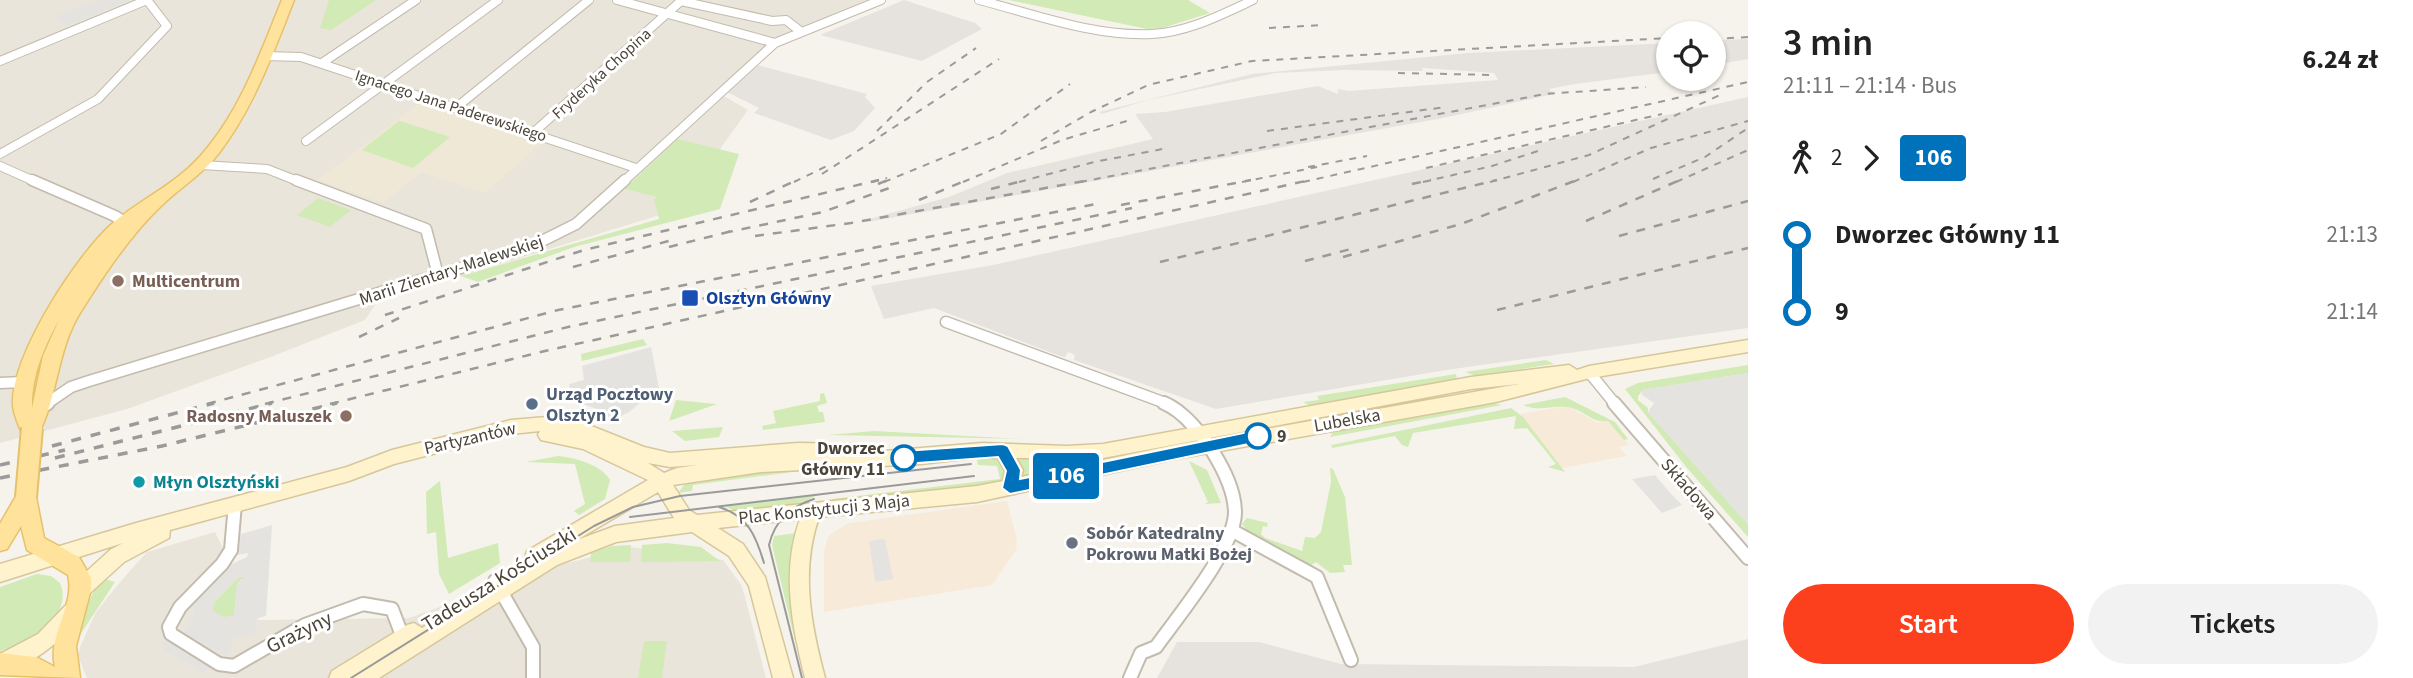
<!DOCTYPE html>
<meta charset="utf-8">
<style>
body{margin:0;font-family:"Source Sans 3",sans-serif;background:#f2f2f2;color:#222;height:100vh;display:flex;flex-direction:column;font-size:26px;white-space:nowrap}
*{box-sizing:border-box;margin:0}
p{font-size:23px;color:#767676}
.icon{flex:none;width:38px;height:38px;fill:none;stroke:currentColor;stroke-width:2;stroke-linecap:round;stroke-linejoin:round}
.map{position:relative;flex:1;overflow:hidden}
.drawer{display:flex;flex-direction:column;background:#fff;width:665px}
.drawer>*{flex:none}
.badge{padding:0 14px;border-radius:5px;font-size:24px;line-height:46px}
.tools{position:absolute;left:1656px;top:21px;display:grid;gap:14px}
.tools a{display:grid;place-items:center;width:70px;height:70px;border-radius:50%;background:#fff;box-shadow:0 2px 5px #0004;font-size:35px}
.map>.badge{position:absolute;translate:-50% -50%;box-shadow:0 0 0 4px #fff}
.legs{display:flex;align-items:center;gap:10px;height:77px;padding:0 35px;font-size:23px}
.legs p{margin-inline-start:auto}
.overview{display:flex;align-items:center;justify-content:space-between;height:119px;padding:0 35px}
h1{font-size:38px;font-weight:600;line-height:52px}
.action{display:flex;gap:14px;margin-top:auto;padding:14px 35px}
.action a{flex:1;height:80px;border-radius:42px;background:#fc3f1d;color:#fff;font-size:28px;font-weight:600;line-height:80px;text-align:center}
.action a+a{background:#f2f2f2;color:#222}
ul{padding:0 35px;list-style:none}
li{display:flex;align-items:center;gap:24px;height:77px;font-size:26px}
li i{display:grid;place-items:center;width:10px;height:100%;margin:0 9px;background:currentColor}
li i::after{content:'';width:18px;height:18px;margin:-9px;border:5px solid;border-radius:50%;background:#fff}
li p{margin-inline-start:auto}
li:first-child i{background:linear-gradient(#0000 50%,currentColor 0)}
li:last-child i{background:linear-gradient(currentColor 50%,#0000 0)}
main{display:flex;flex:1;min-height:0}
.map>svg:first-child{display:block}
.residential{fill:#eae5da}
.commercial{fill:#f7ead8}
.industrial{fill:#e6e2dd}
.education{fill:#efe8d6}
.green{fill:#d2eab5}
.parking{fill:#e5e3e0;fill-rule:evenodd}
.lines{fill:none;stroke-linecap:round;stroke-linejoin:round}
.street-far2-casing{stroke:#c2bbae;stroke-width:10}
.street-far1-casing{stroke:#c2bbae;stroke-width:13}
.street-casing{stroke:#c2bbae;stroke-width:16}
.secondary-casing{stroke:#d6c79b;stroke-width:3}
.primary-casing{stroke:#e6c16a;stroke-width:3}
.street-far2{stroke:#fff;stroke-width:8}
.street-far1{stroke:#fff;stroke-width:10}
.street{stroke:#fff;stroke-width:12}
.secondary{fill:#fff3cd;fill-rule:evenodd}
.primary{fill:#ffe39c;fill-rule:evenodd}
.tram{stroke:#9a9a9a;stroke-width:2}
.rail-far2{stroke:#9a9a9a;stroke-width:2;stroke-dasharray:7 7;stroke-linecap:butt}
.rail-far1{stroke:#9a9a9a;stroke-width:2.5;stroke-dasharray:9 9;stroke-linecap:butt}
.rail{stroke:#9a9a9a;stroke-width:3.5;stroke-dasharray:10 10;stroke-linecap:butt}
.primary-bridge-casing{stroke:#e6c16a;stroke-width:24;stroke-linecap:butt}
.primary-bridge{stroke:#ffe39c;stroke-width:20}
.line-1{fill:#0072bc;stroke:#fff;stroke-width:2}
.education-dot{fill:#8d6e63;stroke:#fff;stroke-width:2.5}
.transit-dot{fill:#1a4fb4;stroke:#fff;stroke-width:2.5}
.service-dot{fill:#5c6f8a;stroke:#fff;stroke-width:2.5}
.stop-1-dot{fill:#fff;stroke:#0072bc;stroke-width:3.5}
.culture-dot{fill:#0f9aa8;stroke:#fff;stroke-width:2.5}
.worship-dot{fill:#6b7280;stroke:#fff;stroke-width:2.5}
.labels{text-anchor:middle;stroke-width:6;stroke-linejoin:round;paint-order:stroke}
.far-street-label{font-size:16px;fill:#4b4439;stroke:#fff}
.street-label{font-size:18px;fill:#4b4439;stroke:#fff}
.education-label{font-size:18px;font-weight:bold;fill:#785e54;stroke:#fff;text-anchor:start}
.transit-label{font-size:18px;font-weight:bold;fill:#164399;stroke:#fff;text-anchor:start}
.service-label{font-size:18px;font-weight:bold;fill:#4e5e75;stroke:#fff;text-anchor:start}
.stop-label{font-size:18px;font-weight:bold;fill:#4b4439;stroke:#fff;text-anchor:start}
.culture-label{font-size:18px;font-weight:bold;fill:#0d838f;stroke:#fff;text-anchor:start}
.worship-label{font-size:18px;font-weight:bold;fill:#5b616d;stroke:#fff;text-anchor:start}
.near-street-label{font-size:21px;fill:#4b4439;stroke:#fff}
</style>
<main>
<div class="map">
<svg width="1748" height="678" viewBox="0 0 1748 678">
<rect width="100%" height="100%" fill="#f6f3ec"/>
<path class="residential" d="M0 0H871L768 43 717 92 748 110 676 210 377 302 365 320 268 358 127 409 0 443Z
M215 532 258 620 409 618 545 569 630 547 723 560 742 586 766 678H87L78 656 80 647 96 612 121 581 147 552Z"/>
<path class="commercial" d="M1568 406 1598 423 1608 421 1629 445 1619 447 1627 456 1562 468 1520 414Z
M1007 501 1017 540 1016 550 992 585 824 612V551L828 537 838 529 850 523Z"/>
<path class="industrial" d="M904 0 975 23 982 29 922 61 820 35Z
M1748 39V59L1713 65V40Z
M1668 43V72L1575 84 1549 89 1554 94 1443 118 868 222 866 220 949 197 1007 173 1153 139 1135 114 1165 112 1318 86 1338 94V89L1348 91 1498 80 1494 73 1422 68 1423 71 1344 70 1275 73 1148 100 1102 114 1099 112 1252 74 1468 53Z
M757 65 867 94 865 97 875 108 854 131 831 140 754 113 759 108 727 92Z
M1748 97V328L1446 370 1216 409 1074 360 1075 355 1068 352 1065 357 1060 356 934 308 884 319 871 286 993 265Z
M1748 639V678H1157L1177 642H1259L1341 664 1634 667Z"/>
<path class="education" d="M420 103 541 143 485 193 421 172 383 203 318 180Z"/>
<path class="green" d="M329 0H376L331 30 320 28Z
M1009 0H1188L1210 13 1162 28 1147 29Z
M400 120V121L450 137 413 168 362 150Z
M677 139 739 154 720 209 574 247 478 282 461 276 659 219 654 200 657 197 625 189Z
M318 198 351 210 330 227 297 215Z
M643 339 647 345 582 361 581 354Z
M1546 360 1554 364 1476 376 1465 372Z
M1748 365V373L1643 390 1638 396V400L1648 408V412L1748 524V537L1687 468 1625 389 1638 383Z
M1456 374 1457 380 1321 405 1310 406 1303 402 1319 400 1317 396Z
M824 393 827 403 817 406 819 412H823L825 422 763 430 762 426 776 423 773 411 820 401V394Z
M1565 397 1615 422 1628 439 1624 440 1608 421C1591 424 1583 408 1567 407 1551 405 1540 412 1523 405Z
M676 400 716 404H717L669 421Z
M1492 403 1502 405 1330 437 1334 430Z
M1511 408 1523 417 1565 472 1548 467 1556 464 1527 428 1514 429 1516 416 1413 433 1408 447 1402 445 1395 436 1332 448 1331 445Z
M723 427 719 437 685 441 672 431Z
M874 431 1025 439 828 435Z
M976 455C992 456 1000 457 1008 471L1002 485 833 504 832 499 1000 479 997 466 978 465Z
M558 456C569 457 601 463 610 480L605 499 579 515 574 511 585 504 575 464 526 462Z
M1016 456H1103V458L1019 482Z
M1189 461 1207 470 1221 503 1205 504 1208 502Z
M1330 468 1333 469 1345 497 1352 565H1343L1345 572 1330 573 1316 562 1310 566 1247 531 1242 524 1247 518 1268 523 1267 527 1263 526 1261 534 1265 538 1302 551 1305 537 1315 538 1321 532 1331 482Z
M814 469 693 485 692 491 678 493 687 481 762 470Z
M440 481 448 558 498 543 500 563 449 594 439 574 436 532 427 534 426 492Z
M821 494 788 508 740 513 724 506Z
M797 533V641H795L772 545 774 536Z
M667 543 701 547 720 561 641 562 642 545Z
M631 545 630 562H590L591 553 612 546Z
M37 574 51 576 60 583C75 616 26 645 0 651V587Z
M247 576 237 583 234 616 224 617 212 611 214 603 239 577Z
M101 578 115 582 78 638 84 610Z
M644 641H667L662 678H638Z"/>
<path class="parking" d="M97 0H130L68 26 55 17Z
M651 347 659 388 629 412 611 421 603 417 600 410 571 400 569 384 584 380 582 366Z
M1748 373V524L1648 412 1654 403 1642 395V390Z
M1655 475 1671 494 1682 505 1662 513 1632 479Z
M272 525 266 616 256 619V632L240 637 234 635 230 645 233 647 225 655 183 632 192 623 187 620 195 613 190 606 191 601 228 566 247 557 248 553 238 555 241 534ZM247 576 237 583 234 616 224 617 213 611 214 602 239 577Z
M885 539 893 579 875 582 869 541Z
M168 637 172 643 211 666 202 673 164 650 161 645Z"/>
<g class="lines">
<g class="street-far2-casing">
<path id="street-far2" d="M617 0 775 43
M979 0C1034 14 1094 37 1152 34 1188 32 1221 15 1253 0
M681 1 772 21 786 20 800 31
M264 56 301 57 636 168
M0 61 147 0
M322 63 416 0
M458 106 589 0
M533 133 682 0
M306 141 498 0
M0 154 98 99 167 26 147 0
M201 165 267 169 300 182
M0 166 36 182
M623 182 775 43 881 0"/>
</g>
<g class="street-far1-casing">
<path id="street-far1" d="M32 180 115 216 130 226
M296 180 426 229 438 275
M946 322 1168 404
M1589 372 1615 404
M0 383 23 382
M46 404 71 387 89 381 530 247 576 224 625 180"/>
</g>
<g class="street-casing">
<path id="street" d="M1614 403 1748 558
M42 407 48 403
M235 504 231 550 222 564 180 607 169 627 171 634 219 664 234 666 305 625 363 604 392 609 403 638
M1233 531 1317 577 1351 660
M495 581 533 647V678
M1130 678 1141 653 1156 647C1178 616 1234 549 1235 513 1235 491 1224 470 1213 452 1201 434 1185 412 1164 403"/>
</g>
<g class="secondary-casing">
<path id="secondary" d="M1748 340V352L1590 378 1496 402 1175 459 977 502 819 517C800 571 811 625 825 678H805C792 626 781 571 800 519L718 528 743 544 765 577 793 678H773L749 586 729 556 692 532 616 542 557 565 379 678H329L332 671 407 625 414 623 422 628 527 563 525 557 527 551 648 480 583 449 541 440 538 435 540 431 511 434 394 464 349 481 170 530 169 538 124 562 89 594 82 597 75 594 72 588 75 582 110 550 123 543 0 582V564L136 523 347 467 392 450 511 420 547 417 579 421 644 447 670 453 798 443 852 444 858 446 860 453 982 443 1067 446 1103 444 1471 377 1569 365 1577 370 1589 366ZM1519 384 1175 445 1021 477 1023 470 1016 458H1103L1471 389ZM982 457 998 458 1005 471 1003 481 977 486 697 515 689 510 673 485 761 472 921 464ZM648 463 670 467 697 465 677 468 664 473ZM658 492 674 518 615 526 577 540Z
M72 604 79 606 82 613C73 634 22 673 0 672V654L38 634 65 606Z"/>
</g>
<g class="primary-casing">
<path id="primary" d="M282 0H294C273 53 254 107 219 153 200 177 180 187 160 207 129 237 103 276 80 313 57 350 58 395 39 433L32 436 21 431C18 424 14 414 13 406 9 358 78 253 113 223 147 194 178 185 208 147 243 104 261 51 282 0ZM59 320 43 356 32 408C31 378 44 346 59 320Z
M26 488 33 491 36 497 44 538 79 557 91 578V589L76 646 80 678 0 675V653L36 657 55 667C47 635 76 605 68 575L27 550 21 526 7 549 0 551V524L19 491Z"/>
</g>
<use href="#street-far2" class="street-far2"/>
<use href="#street-far1" class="street-far1"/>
<use href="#street" class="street"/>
<use href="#secondary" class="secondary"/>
<use href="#primary" class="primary"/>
<path class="tram" d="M719 507C748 516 756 536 764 563
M630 517 974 476
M351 678 594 526 633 507 680 496 971 464
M802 678 769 545C775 520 790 507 814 499"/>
<path class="rail-far2" d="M1269 28 1324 25
M1713 39 1748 37
M1398 73 1495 75
M877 131 927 82 976 48
M1267 131 1446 107
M1041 141 1091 112 1148 85 1252 61 1668 38
M1308 167 1367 156
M1426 168 1662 114
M822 174 999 59
M1653 179 1705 157 1748 128
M794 182 829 165
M872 182 887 178
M884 182 1001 134 1070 84
M963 182 1062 140 1130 120
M1019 182 1094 162 1168 148
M1080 182 1545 94 1646 87
M1242 182 1317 167
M1303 182 1748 82
M1423 182 1492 166 1541 150
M1490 182 1589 155 1720 95
M1573 182 1651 148 1748 121
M1676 182 1748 150"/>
<path class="rail-far1" d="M878 184 888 180
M1412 184 1431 180
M991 189 1026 180
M919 200 967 180
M750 202 797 180
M1121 205 1251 180
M1586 221 1680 180
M724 233 823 212 892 187
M755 236 851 223 1090 180
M1619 236 1748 201
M669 247 732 231
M1343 257 1461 224 1577 180
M1305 261 1351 249
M1160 262 1497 180
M573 267 676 239
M1497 310 1748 248
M385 315 584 250 879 180
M359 337 399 318
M207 404 558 310 1101 203
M265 404 568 327 1132 208
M330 404 545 351 1310 180"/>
<path class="rail" d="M52 446 214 403
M55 458 272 403
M0 465 65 450
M0 478 162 446 337 403"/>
<g class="primary-bridge-casing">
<path id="primary-bridge" d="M26 497 32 428"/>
</g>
<use href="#primary-bridge" class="primary-bridge"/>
</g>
<path class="line-1" d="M1258 430 1266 436 1258 442 1010 494 1002 488 1006 471 998 457 904 464 897 458 904 451 1003 444 1008 446 1021 470 1020 479Z"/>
<g class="education-dot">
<circle cx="118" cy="281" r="7"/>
<circle cx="346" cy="416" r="7"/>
</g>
<rect class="transit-dot" x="681" y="289" width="18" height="18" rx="3.5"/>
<circle class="service-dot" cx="532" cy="404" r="7"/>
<g class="stop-1-dot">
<circle cx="1258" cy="436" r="12"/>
<circle cx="904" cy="458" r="12"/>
</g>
<circle class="culture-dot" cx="139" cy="482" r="7"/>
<circle class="worship-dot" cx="1072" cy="543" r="7"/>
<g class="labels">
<g class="far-street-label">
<text transform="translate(601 73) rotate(-42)" y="6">Fryderyka Chopina</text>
<text transform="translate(451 105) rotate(18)" y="6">Ignacego Jana Paderewskiego</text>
</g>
<g class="street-label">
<text transform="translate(451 270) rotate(-18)" y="6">Marii Zientary-Malewskiej</text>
<text transform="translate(1347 420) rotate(-10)" y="6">Lubelska</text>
<text transform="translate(470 438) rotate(-13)" y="6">Partyzantów</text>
<text transform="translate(1689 489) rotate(49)" y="6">Składowa</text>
<text transform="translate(824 509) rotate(-6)" y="6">Plac Konstytucji 3 Maja</text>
</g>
<g class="education-label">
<text x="132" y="287">Multicentrum</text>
<text x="332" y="422" text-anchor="end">Radosny Maluszek</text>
</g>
<g class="transit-label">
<text x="706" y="304">Olsztyn Główny</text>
</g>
<g class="service-label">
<text x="546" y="400">Urząd Pocztowy<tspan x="546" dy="21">Olsztyn 2</tspan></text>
</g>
<g class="stop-label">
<text x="1277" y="442">9</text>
<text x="885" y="454" text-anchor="end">Dworzec<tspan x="885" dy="21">Główny 11</tspan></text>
</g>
<g class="culture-label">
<text x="153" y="488">Młyn Olsztyński</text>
</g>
<g class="worship-label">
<text x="1086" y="539">Sobór Katedralny<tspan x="1086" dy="21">Pokrowu Matki Bożej</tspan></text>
</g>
<g class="near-street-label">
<text transform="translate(499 579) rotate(-32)" y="7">Tadeusza Kościuszki</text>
<text transform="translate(299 632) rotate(-26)" y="7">Grażyny</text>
</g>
</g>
</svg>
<div class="tools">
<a><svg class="icon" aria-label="locate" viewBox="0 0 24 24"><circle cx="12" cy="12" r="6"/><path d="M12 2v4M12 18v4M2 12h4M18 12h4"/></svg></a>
</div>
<b class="badge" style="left:1066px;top:476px;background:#0072bc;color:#fff">106</b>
</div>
<section class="drawer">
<div class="overview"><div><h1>3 min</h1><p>21:11 – 21:14 · Bus</p></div><b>6.24 zł</b></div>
<div class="legs"><svg class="icon" aria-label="walk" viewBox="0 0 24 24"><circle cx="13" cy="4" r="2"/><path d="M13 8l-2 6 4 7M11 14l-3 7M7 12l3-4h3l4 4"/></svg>2<svg class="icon" aria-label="forward" viewBox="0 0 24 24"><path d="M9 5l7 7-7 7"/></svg><b class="badge" style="background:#0072bc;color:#fff">106</b></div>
<ul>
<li><i style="color:#0072bc"></i><b>Dworzec Główny 11</b><p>21:13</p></li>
<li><i style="color:#0072bc"></i><b>9</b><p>21:14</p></li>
</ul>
<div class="action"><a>Start</a><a>Tickets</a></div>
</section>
</main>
